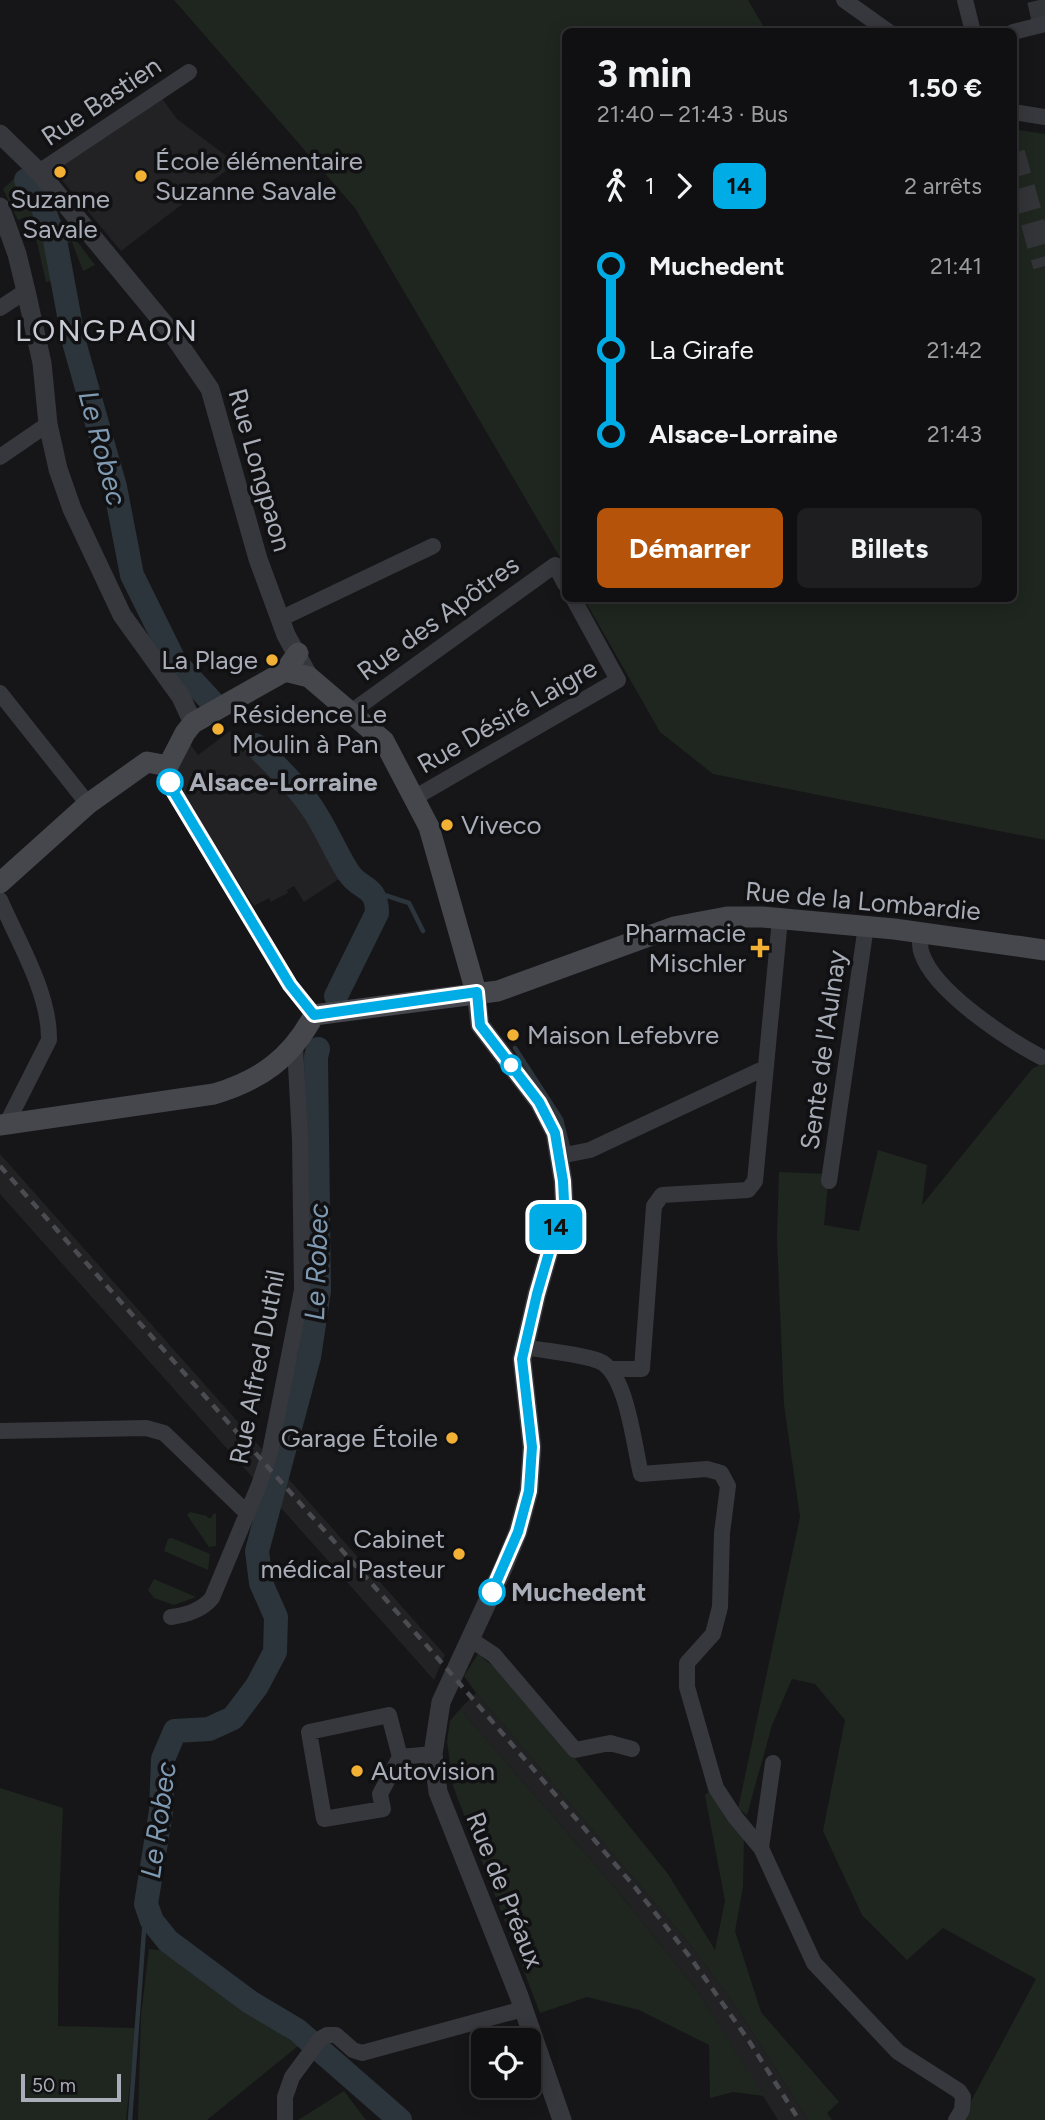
<!DOCTYPE html>
<html lang="fr">
<meta charset="utf-8">
<style>
body{margin:0;font-family:Figtree,sans-serif;background:#1e1e20;color:#f1f3f6;height:100vh;display:flex;flex-direction:column;font-size:26px;white-space:nowrap}
*{box-sizing:border-box;margin:0}
p{font-size:23px;color:#9c9d9f}
.icon{flex:none;width:38px;height:38px;fill:none;stroke:currentColor;stroke-width:2;stroke-linecap:round;stroke-linejoin:round}
.map{position:relative;flex:1;overflow:hidden}
.panel{position:absolute;left:562px;top:28px;width:455px;height:574px;display:flex;flex-direction:column;background:#101012;border-radius:10px;box-shadow:0 4px 18px #0003,0 0 0 2px #303032}
.panel>*{flex:none}
.badge{padding:0 14px;border-radius:10px;font-size:24px;line-height:46px}
.controls{position:absolute;left:471px;top:2028px;display:grid;gap:14px}
.controls a{display:grid;place-items:center;width:70px;height:70px;border-radius:10px;background:#101012;box-shadow:0 4px 18px #0003,0 0 0 2px #303032;font-size:35px}
.scale{position:absolute;left:21px;bottom:18px;width:100px;box-sizing:border-box;padding-left:7px;border:4px solid #a8adb8;border-top:0;font-size:19px;line-height:24px;white-space:nowrap;color:#a8adb8;-webkit-text-stroke:5px #111113;paint-order:stroke}
.map>.badge{position:absolute;translate:-50% -50%;box-shadow:0 0 0 4px #fff}
.legs{display:flex;align-items:center;gap:10px;height:77px;padding:0 35px;font-size:23px}
.legs p{margin-inline-start:auto}
.overview{display:flex;align-items:center;justify-content:space-between;height:119px;padding:0 35px}
h1{font-size:38px;font-weight:700;line-height:52px}
.button{display:flex;gap:14px;margin-top:auto;padding:14px 35px}
.button a{flex:1;height:80px;border-radius:10px;background:#b45309;color:#fff;font-size:28px;font-weight:700;line-height:80px;text-align:center}
.button a+a{background:#1e1e20;color:#f1f3f6}
ul{padding:0 35px;list-style:none}
li{display:flex;align-items:center;gap:24px;height:84px;font-size:26px}
li i{display:grid;place-items:center;width:10px;height:100%;margin:0 9px;background:currentColor}
li i::after{content:'';width:18px;height:18px;margin:-9px;border:5px solid;border-radius:50%;background:#101012}
li p{margin-inline-start:auto}
li:first-child i{background:linear-gradient(#0000 50%,currentColor 0)}
li:last-child i{background:linear-gradient(currentColor 50%,#0000 0)}
.map>svg:first-child{display:block}
.built{fill:#222225}
.green{fill:#1e261f}
.lines{fill:none;stroke-linecap:round;stroke-linejoin:round}
.stream{stroke:#2c353c;stroke-width:4.5}
.river{stroke:#2c353c;stroke-width:24}
.trunk-tunnel{stroke:#333438;stroke-width:24;stroke-dasharray:24 12;stroke-linecap:butt}
.minor{stroke:#37383d;stroke-width:16}
.tertiary{stroke:#37383d;stroke-width:19}
.secondary{stroke:#45474d;stroke-width:21}
.rail{stroke:#4a4c52;stroke-width:4.5;stroke-dasharray:9 7;stroke-linecap:butt}
.line-1-casing{stroke:#fff;stroke-width:16}
.line-1{stroke:#00ace6;stroke-width:10}
.poi-dot{fill:#f2b134;stroke:#111113;stroke-width:2.5}
.stop-1-dot{fill:#fff;stroke:#00ace6;stroke-width:3.5}
.labels{text-anchor:middle;stroke-width:7;stroke-linejoin:round;paint-order:stroke}
.street-label{font-size:26px;fill:#a8adb8;stroke:#111113}
.poi-label{font-size:26px;fill:#a8adb8;stroke:#111113;text-anchor:start}
.stop-label{font-size:26px;font-weight:bold;fill:#a8adb8;stroke:#111113;text-anchor:start}
.water-label{font-size:28px;font-style:italic;fill:#7f9bb3;stroke:#111113}
.quarter-label{font-size:30px;letter-spacing:2px;fill:#c9ccd4;stroke:#111113}
</style>
<div class="map">
<svg width="1045" height="2120" viewBox="0 0 1045 2120">
<rect width="100%" height="100%" fill="#161618"/>
<path class="built" d="M161 97 177 119 236 163 121 251 61 179 63 169 58 165Z
M230 731 294 793 334 852 345 875 304 902 294 886 287 890 288 893 274 900 271 902 269 898 254 906 176 788V767L188 741 198 755Z
M0 1154 262 1449 254 1479 0 1194Z
M276 1465 445 1655 434 1680 266 1491Z
M476 1693 692 1947 739 2011 808 2120H778L696 1989 617 1890 460 1709Z"/>
<path class="green" d="M174 0H748L766 31 565 32V566L355 208Z
M1013 129 1045 134V840L713 774 660 732 584 599 1013 598Z
M19 174C46 209 53 236 62 279L46 282 37 242 26 217 18 220 3 189Z
M37 189 95 265 83 271 72 242 57 245Z
M1045 1062V2120H961L1036 1979 943 1928 907 1960 862 1915 823 1831 845 1720 815 1684 792 1679 772 1725 747 1815 738 1809 800 1517 784 1405 777 1238 779 1172 829 1174 824 1225 859 1231 878 1150 927 1165 922 1205 1032 1069Z
M190 1512 207 1516 208 1518H211L214 1513 216 1514V1546L209 1547 187 1515Z
M172 1538 210 1554 208 1570 164 1551 168 1539Z
M154 1579 196 1597 174 1605 154 1598 148 1590Z
M478 1654 499 1671 577 1761 668 1874 715 1950 725 1901 705 1795 713 1789 724 1815 744 1838 743 1887 735 1931 761 2012 839 2102 827 2113 832 2120H808L739 2011 692 1947 476 1693 464 1676Z
M460 1709 617 1890 696 1989 764 2096 733 2092 710 2098 709 2045 639 2010 587 1997 540 2013 453 1786 447 1741 450 1721Z
M0 1788 63 1808 59 1903 58 2026 136 2028 126 2120H0Z
M149 1949 165 1951 298 2046 207 2120H138L141 2015Z
M344 2091 366 2120H298Z"/>
<g class="lines">
<path class="stream" d="M372 891 409 903 423 931
M515 1048 561 1119 568 1147
M130 2120 146 1904"/>
<path class="river" d="M26 180 38 195 55 240 74 342 115 487 132 575 175 662 211 701
M255 745C277 767 300 788 316 814 328 833 336 853 348 872 360 891 377 884 377 913L336 996
M318 1049 316 1057 319 1291 309 1357 257 1551 261 1583 276 1617 275 1652 257 1686 233 1718 209 1729 175 1731 163 1759 161 1811 146 1904 152 1921 168 1941 250 2002 297 2030 400 2120"/>
<path class="trunk-tunnel" d="M1039 0 1045 26
M1013 153 1045 266"/>
<path class="minor" d="M844 0 889 32
M965 0 973 32
M1013 32 1045 24
M1013 112 1045 117
M39 172 189 72
M0 308 26 291
M0 457 48 424
M280 619 433 546
M0 693 88 804
M351 712 555 565 565 584
M168 766 172 789 290 985 314 1015
M414 798 618 680 573 598
M0 900C18 941 50 994 49 1040L7 1123
M921 932C920 940 919 947 922 954 935 992 1007 1039 1041 1057
M560 1156 590 1150 765 1068
M829 1181 866 926
M525 1347C544 1351 582 1354 599 1361 627 1372 634 1447 641 1474L707 1469 721 1473 728 1486 722 1533 720 1607 713 1634 687 1663V1687L716 1788 735 1817 761 1848 814 1963 898 2052 959 2091 963 2097 962 2110 956 2120
M611 1369H642L654 1206 662 1195 748 1190 755 1181 780 919
M0 1431 146 1428 164 1433 247 1513
M171 1617C187 1615 202 1610 212 1598L259 1485 270 1452 302 1290 300 1139 295 1047
M470 1639 494 1655 575 1750 610 1743 632 1749
M400 1757 389 1715 309 1732 324 1819 383 1809 380 1794 400 1757 433 1754
M761 1848 773 1763
M285 2120V2097L292 2077 320 2039 327 2035H336L353 2050 362 2053 523 2009"/>
<path class="tertiary" d="M0 134 39 172 171 332 210 389 258 559 286 635 309 677
M0 207 17 254 26 291 42 363 48 424 58 469 72 509 122 615 181 697 193 723
M476 992 480 1025 539 1102 555 1133 563 1181 564 1201 537 1294 522 1359 532 1447 529 1491 518 1532 504 1566 441 1702 433 1754 438 1792 519 1996 562 2120"/>
<path class="secondary" d="M285 671 309 677 384 741 429 827 476 992
M0 883 88 804 147 762 168 766 185 733 193 723 285 671 298 653
M0 1125 214 1094C261 1080 291 1058 314 1015L498 991 674 927 727 917H762L894 929 1045 950"/>
<path class="rail" d="M0 1166 428 1647 634 1886 690 1957 749 2041 799 2120"/>
</g>
<g class="lines">
<g class="line-1-casing">
<path id="line-1" d="M170 782 172 789 290 985 314 1015 477 992 480 1025 539 1102 555 1133 563 1181 564 1201 537 1294 522 1359 532 1447 529 1491 518 1532 492 1592"/>
</g>
<use href="#line-1" class="line-1"/>
</g>
<g class="poi-dot">
<circle cx="60" cy="172" r="7"/>
<circle cx="141" cy="176" r="7"/>
<circle cx="272" cy="660" r="7"/>
<circle cx="218" cy="729" r="7"/>
<circle cx="447" cy="825" r="7"/>
<path d="M756.5 937.5h7v7h7v7h-7v7h-7v-7h-7v-7h7z"/>
<circle cx="513" cy="1035" r="7"/>
<circle cx="452" cy="1438" r="7"/>
<circle cx="459" cy="1554" r="7"/>
<circle cx="357" cy="1771" r="7"/>
</g>
<g class="stop-1-dot">
<circle cx="170" cy="782" r="12"/>
<circle cx="511" cy="1065" r="9"/>
<circle cx="492" cy="1592" r="12"/>
</g>
<g class="labels">
<g class="street-label">
<text transform="translate(101 101) rotate(-34)" y="9">Rue Bastien</text>
<text transform="translate(260 470) rotate(74)" y="9">Rue Longpaon</text>
<text transform="translate(438 618) rotate(-36)" y="9">Rue des Apôtres</text>
<text transform="translate(507 716) rotate(-30)" y="9">Rue Désiré Laigre</text>
<text transform="translate(863 901) rotate(5)" y="9">Rue de la Lombardie</text>
<text transform="translate(823 1050) rotate(-82)" y="9">Sente de l'Aulnay</text>
<text transform="translate(257 1367) rotate(-79)" y="9">Rue Alfred Duthil</text>
<text transform="translate(505 1890) rotate(68)" y="9">Rue de Préaux</text>
</g>
<g class="poi-label">
<text x="155" y="170">École élémentaire<tspan x="155" dy="30">Suzanne Savale</tspan></text>
<text x="60" y="208" text-anchor="middle">Suzanne<tspan x="60" dy="30">Savale</tspan></text>
<text x="258" y="669" text-anchor="end">La Plage</text>
<text x="232" y="723">Résidence Le<tspan x="232" dy="30">Moulin à Pan</tspan></text>
<text x="461" y="834">Viveco</text>
<text x="746" y="942" text-anchor="end">Pharmacie<tspan x="746" dy="30">Mischler</tspan></text>
<text x="527" y="1044">Maison Lefebvre</text>
<text x="438" y="1447" text-anchor="end">Garage Étoile</text>
<text x="445" y="1548" text-anchor="end">Cabinet<tspan x="445" dy="30">médical Pasteur</tspan></text>
<text x="371" y="1780">Autovision</text>
</g>
<g class="stop-label">
<text x="189" y="791">Alsace-Lorraine</text>
<text x="511" y="1601">Muchedent</text>
</g>
<g class="water-label">
<text transform="translate(103 448) rotate(75)" y="10">Le Robec</text>
<text transform="translate(316 1262) rotate(-88)" y="10">Le Robec</text>
<text transform="translate(158 1820) rotate(-82)" y="10">Le Robec</text>
</g>
<g class="quarter-label">
<text x="107" y="341">LONGPAON</text>
</g>
</g>
</svg>
<div class="controls">
<a><svg class="icon" aria-label="locate" viewBox="0 0 24 24"><circle cx="12" cy="12" r="6"/><path d="M12 2v4M12 18v4M2 12h4M18 12h4"/></svg></a>
</div>
<div class="scale">50 m</div>
<b class="badge" style="left:556px;top:1227px;background:#00ace6;color:#111">14</b>
<section class="panel">
<div class="overview"><div><h1>3 min</h1><p>21:40 – 21:43 · Bus</p></div><b>1.50 €</b></div>
<div class="legs"><svg class="icon" aria-label="walk" viewBox="0 0 24 24"><circle cx="13" cy="4" r="2"/><path d="M13 8l-2 6 4 7M11 14l-3 7M7 12l3-4h3l4 4"/></svg>1<svg class="icon" aria-label="forward" viewBox="0 0 24 24"><path d="M9 5l7 7-7 7"/></svg><b class="badge" style="background:#00ace6;color:#111">14</b><p>2 arrêts</p></div>
<ul>
<li><i style="color:#00ace6"></i><b>Muchedent</b><p>21:41</p></li>
<li><i style="color:#00ace6"></i><span>La Girafe</span><p>21:42</p></li>
<li><i style="color:#00ace6"></i><b>Alsace-Lorraine</b><p>21:43</p></li>
</ul>
<div class="button"><a>Démarrer</a><a>Billets</a></div>
</section>
</div>
